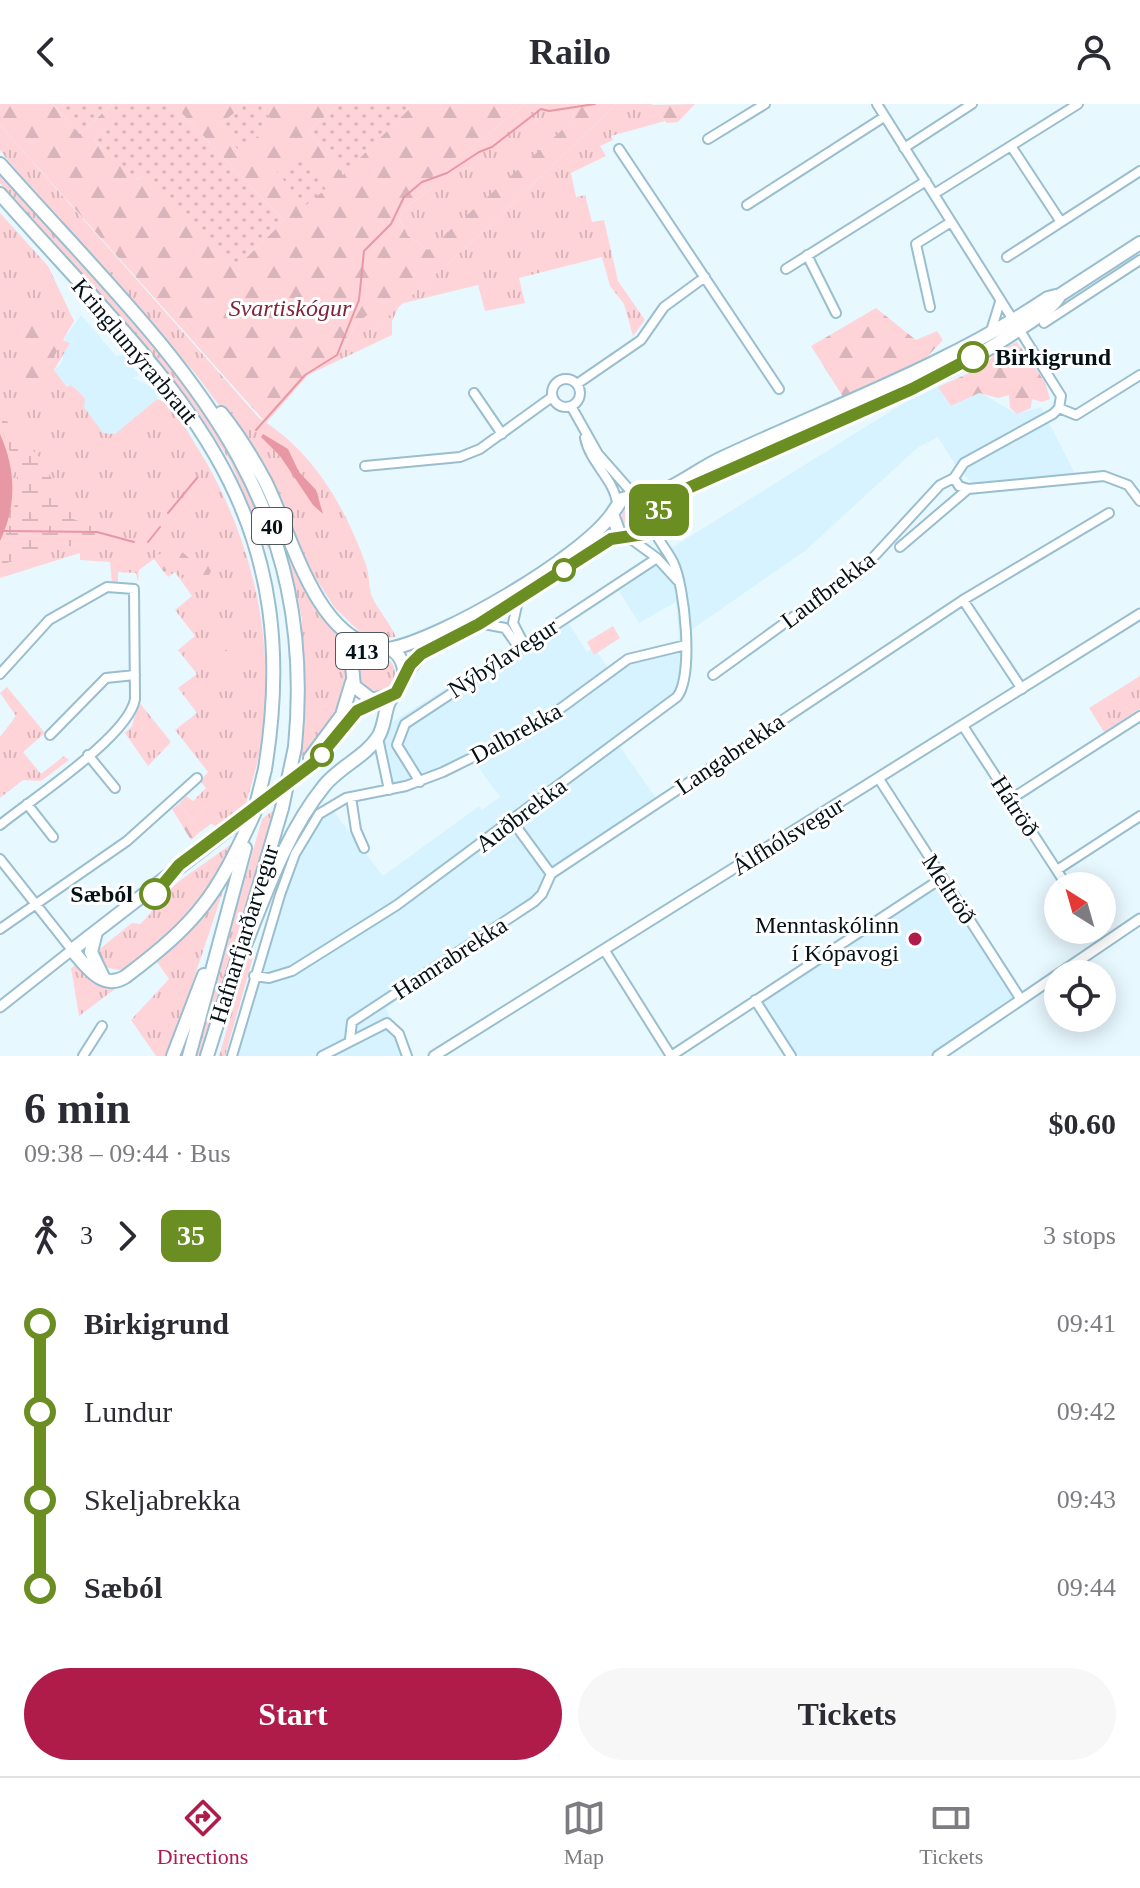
<!DOCTYPE html>
<meta charset="utf-8">
<style>
body{margin:0;font-family:Georgia,serif;background:#f7f7f7;color:#2b2b33;height:100vh;display:flex;flex-direction:column;font-size:30px;white-space:nowrap}
*{box-sizing:border-box;margin:0}
p{font-size:26px;color:#7c7c81}
.icon{flex:none;width:44px;height:44px;fill:none;stroke:currentColor;stroke-width:2;stroke-linecap:round;stroke-linejoin:round}
.map{position:relative;height:952px;overflow:hidden}
.side{display:flex;flex-direction:column;background:#fff;flex:1}
.side>*{flex:none}
.badge{padding:0 16px;border-radius:12px;font-size:28px;line-height:52px}
.needle{width:52px;rotate:323deg}
.fabs{position:absolute;left:1044px;top:768px;display:grid;gap:16px}
.fabs a{display:grid;place-items:center;width:72px;height:72px;border-radius:50%;background:#fff;box-shadow:0 4px 20px #0003;font-size:40px}
.map>.badge{position:absolute;translate:-50% -50%;box-shadow:0 0 0 4px #fff}
.legs{display:flex;align-items:center;gap:12px;height:88px;padding:0 24px;font-size:26px}
.legs p{margin-inline-start:auto}
.overview{display:flex;align-items:center;justify-content:space-between;height:136px;padding:0 24px}
h1{font-size:44px;font-weight:700;line-height:60px}
.button{display:flex;gap:16px;margin-top:auto;padding:16px 24px}
.button a{flex:1;height:92px;border-radius:48px;background:#af1c4a;color:#fff;font-size:32px;font-weight:700;line-height:92px;text-align:center}
.button a+a{background:#f7f7f7;color:#2b2b33}
ul{padding:0 24px;list-style:none}
li{display:flex;align-items:center;gap:28px;height:88px;font-size:30px}
li i{display:grid;place-items:center;width:12px;height:100%;margin:0 10px;background:currentColor}
li i::after{content:'';width:20px;height:20px;margin:-10px;border:6px solid;border-radius:50%;background:#fff}
li p{margin-inline-start:auto}
li:first-child i{background:linear-gradient(#0000 50%,currentColor 0)}
li:last-child i{background:linear-gradient(currentColor 50%,#0000 0)}
header{display:flex;justify-content:space-between;align-items:center;height:104px;padding:0 24px;background:#fff;font-size:36px;font-weight:700}
.menu{display:flex;justify-content:space-around;align-items:center;height:112px;border-top:2px solid #e1e1e2;background:#fff;font-size:22px;color:#7c7c81}
.menu a{display:grid;justify-items:center;gap:4px}
.menu .current{color:#af1c4a}
.map>svg:first-child{display:block}
.built{fill:#d6f3ff;fill-rule:evenodd}
.grass{fill:url(#grass-tufts)}
.forest{fill:url(#forest-firs)}
.wetland{fill:url(#wetland-marsh)}
.garden{fill:url(#garden-dots)}
.pitch{fill:#fed4d9}
.water{fill:#e798a4}
.lines{fill:none;stroke-linecap:round;stroke-linejoin:round}
.stream{stroke:#e798a4;stroke-width:2}
.minor-casing{stroke:#98becf;stroke-width:12}
.tertiary-casing{stroke:#98becf;stroke-width:13}
.primary-casing{stroke:#98becf;stroke-width:16}
.minor{stroke:#fff;stroke-width:8}
.tertiary{stroke:#fff;stroke-width:9}
.primary{stroke:#fff;stroke-width:12}
.primary-bridge-casing{stroke:#98becf;stroke-width:16;stroke-linecap:butt}
.primary-bridge{stroke:#fff;stroke-width:12}
.line-1-casing{stroke:#fff;stroke-width:18}
.line-1{stroke:#6b8e23;stroke-width:12}
.stop-1-dot{fill:#fff;stroke:#6b8e23;stroke-width:4}
.poi-dot{fill:#af1c4a;stroke:#fff;stroke-width:3}
.labels{text-anchor:middle;stroke-width:6;stroke-linejoin:round;paint-order:stroke}
.shield{fill:#fff;stroke:#4f585c;stroke-width:2}
.shield-label{font-size:22px;font-weight:bold;fill:#041116}
.park-label{font-size:24px;font-style:italic;fill:#80243b;stroke:#fff}
.street-label{font-size:24px;fill:#041116;stroke:#fff}
.stop-label{font-size:24px;font-weight:bold;fill:#041116;stroke:#fff;text-anchor:start}
.poi-label{font-size:24px;fill:#041116;stroke:#fff;text-anchor:end}
</style>
<header><svg class="icon" aria-label="back" viewBox="0 0 24 24"><path d="M15 5l-7 7 7 7"/></svg>Railo<svg class="icon" aria-label="person" viewBox="0 0 24 24"><circle cx="12" cy="8" r="4"/><path d="M4 21q1-7 8-7t8 7"/></svg></header>
<div class="map">
<svg width="1140" height="952" viewBox="0 0 1140 952">
<defs>
<pattern id="grass-tufts" width="24" height="20" patternUnits="userSpaceOnUse" patternTransform="scale(2)"><rect width="24" height="20" fill="#fed4d9"/><path d="M3 7l-1-3M5 7V3M7 7l1-3M15 17l-1-3M17 17v-4M19 17l1-3" fill="none" stroke="#d8b5ba"/></pattern>
<pattern id="forest-firs" width="22" height="20" patternUnits="userSpaceOnUse" patternTransform="scale(2)"><rect width="22" height="20" fill="#fed4d9"/><path d="M5 1l3.5 6h-7zM16 11l3.5 6h-7z" fill="#d8b5ba"/></pattern>
<pattern id="wetland-marsh" width="20" height="14" patternUnits="userSpaceOnUse" patternTransform="scale(2)"><rect width="20" height="14" fill="#fed4d9"/><path d="M1 5h8M5 5V1M11 12h8M15 12V8" fill="none" stroke="#d8b5ba"/></pattern>
<pattern id="garden-dots" width="8" height="8" patternUnits="userSpaceOnUse" patternTransform="scale(2)"><rect width="8" height="8" fill="#fed4d9"/><path d="M2 2h.1M6 6h.1" fill="none" stroke="#d8b5ba" stroke-width="1.8" stroke-linecap="round"/></pattern>
</defs>
<rect width="100%" height="100%" fill="#e8f8ff"/>
<path class="built" d="M81 211 116 252 123 251 139 271 133 274 158 286 157 295 115 330 102 329 84 303V294L71 281 68 284 54 266 61 260 67 237 64 235Z
M938 283 951 301 979 288 1017 310 1041 303 1075 370 976 383 956 362 938 333 917 344 806 446 688 528 690 567 686 587 677 597 618 640 658 697 555 772 541 800 386 904 405 952H234L266 835 309 727 321 712 331 704 383 772 479 702 482 706 500 693 471 653 418 677 390 684 381 642 389 620 912 294ZM619 487 639 519 676 498 679 532 677 540 609 566 594 543 587 548 569 520Z
M941 778 1015 892 931 952H794L757 897Z"/>
<path class="grass" d="M525 0H567L574 10 571 18 437 141 428 146 408 132 399 114 404 105 432 84V66L464 49Z
M616 0H652L665 17 611 32 613 36 600 42 606 52 571 69 576 93 585 91 592 118 604 116 618 177 645 216 633 232 624 200 610 182 602 153 519 174 525 199 485 207 478 181 400 200 392 217V231L308 271 342 247 356 220 367 210 378 221 482 129Z
M0 21 259 314C313 347 345 402 366 461 370 472 368 487 374 497 381 509 390 520 396 533L376 534 361 529 335 504 312 469 254 348 194 268 50 109 0 46Z
M0 70 166 256 209 313 250 387 270 442 268 445 230 357 193 301 0 79Z
M0 109 48 162 74 217 63 236 70 239 54 266 67 283 71 281 85 294 84 303 103 329 115 330 157 295C177 301 188 330 199 346 251 431 276 535 262 634 259 656 252 678 246 700L217 722 211 720 201 727 179 700 186 692 193 697 206 684 200 677 208 668 175 626 197 609 178 584 197 570 178 546 195 532 175 506 192 492 175 468 168 473 154 455 139 466 138 478 136 469 118 468V478L112 479 110 458 80 456V449L0 474Z
M622 413a11 11 0 1 1 22 0a11 11 0 1 1-22 0Z
M286 443C304 476 320 526 356 544 343 560 348 574 342 592 333 617 316 637 298 656L302 610V515Z
M613 522 620 534 594 551 587 538Z
M359 569a18 18 0 1 1 36 0a18 18 0 1 1-36 0Z
M1140 572V605L1104 628 1089 604Z
M7 583 45 629 23 648 41 670 64 652 69 656 41 677 23 676 0 694V633L16 612 0 589Z
M139 598 171 638 148 662 125 629 132 622Z
M275 705 201 952H194L262 715Z
M235 737C205 804 183 824 124 867L104 863 96 852 97 847 132 819 140 820C155 808 155 797 168 786 189 769 213 754 235 737Z
M224 784 168 952H156L131 916 169 875 155 855 193 823Z
M250 845 255 847 225 952H219Z
M77 860 100 882H119L79 912 71 864Z"/>
<path class="forest" d="M0 0H52L80 30 111 1 119 10 130 0 94 36 137 76 143 70 237 162 284 117 173 0H246L219 21 274 20 259 0H340L309 26 343 70 414 0H525L464 49 433 66 432 84 404 105 399 114 408 132 428 146 571 18 574 10 567 0H616L482 129 377 222 367 211 356 220 342 247 308 271 266 319 0 21Z
M695 0 678 18 667 19 652 1Z
M876 204 916 236 937 227 943 236 925 255 845 296 811 242Z
M41 213 48 218 56 233 64 234 43 273 30 284 20 257 23 217Z
M1017 238 1045 278 1050 295 1042 298 1032 295 1031 304 1017 310 1010 304 1009 291 998 294 979 289 951 302 938 283 980 264 1000 246Z
M180 446 189 454 205 456 212 465 209 471H183L173 463 164 468 154 455 156 451Z
M179 700 201 727 191 736 172 705Z"/>
<path class="wetland" d="M0 314H4L40 354 75 416 96 420 94 439 55 444 0 461C0 432 20 406 17 375 15 354 3 335 0 314Z"/>
<path class="garden" d="M52 0H173L284 117 237 163 143 71 136 76 94 36 119 10 111 1 80 30Z
M246 0H259L274 19 239 47 219 21Z
M340 0H414L343 71 309 26Z
M298 51 326 85 305 102 277 68Z"/>
<path class="pitch" d="M211 547H234L233 587H211Z"/>
<path class="water" d="M0 330C16 365 17 402 0 437Z
M263 330 288 345 299 368 316 386 323 410 313 401 280 352 261 333Z"/>
<g class="lines">
<path class="stream" d="M256 326 305 271 337 251 359 196 364 147 391 120 404 93 422 78 447 69 479 48 492 43 541 5 549 7 595 0
M168 409 197 374
M4 427 97 428 134 438
M148 438 160 423"/>
<g class="minor-casing">
<path id="minor" d="M877 0 1061 292 1059 304 1053 310 964 359 954 374
M708 35 765 0
M1011 42 1061 118
M904 44 972 0
M619 45 779 285
M934 90 1078 0
M747 101 884 13
M807 151 836 209
M1007 153 1140 67
M786 165 926 77
M930 203 916 140 951 118
M1044 219 1140 156
M991 227 1000 198
M552 289a14 14 0 1 1 28 0a14 14 0 1 1-28 0Z
M577 280 641 236 664 203 705 173
M474 289 502 330
M571 302 598 350 635 392
M1059 304 1076 311 1140 271
M585 334C590 359 614 375 617 399
M365 362 460 353 480 345 552 293
M954 374 959 382 968 385 1104 372 1128 381 1140 397
M631 435 657 454 677 476
M900 443 968 385
M963 496 1022 585
M518 497 513 519 524 540
M484 520 505 524 519 544
M0 570 49 516 107 483 134 485 135 595C129 632 32 695 0 721
M713 571 869 458 940 381 954 374
M963 622 1067 782
M50 631 106 574 135 571
M378 634 389 686
M88 651 115 684
M879 675 1020 894
M420 678 397 641 405 620 657 454
M351 693 356 726 364 744
M1011 695 1140 612
M27 700 53 733
M513 718 551 770
M0 755 72 846
M1057 766 1140 712
M551 770 963 496 1109 409
M0 825 127 737 197 674
M605 847 671 952 942 774
M254 872 269 874 292 867 397 801 677 593C694 572 685 482 673 458 666 444 656 435 652 420
M755 896 791 952
M350 935 352 918 534 798 542 790 551 770
M83 952 102 922
M232 952 280 791 295 750 319 710 346 694 406 682 443 668 538 621 628 555 686 541
M322 952 387 919 399 930 407 952"/>
</g>
<g class="tertiary-casing">
<path id="tertiary" d="M0 903 72 846
M434 952 1140 510
M938 952 1140 815"/>
</g>
<g class="primary-casing">
<path id="primary" d="M0 60C164 245 321 373 295 643
M0 90C166 278 310 389 265 665
M221 309C238 330 252 353 265 377 290 426 313 528 373 542
M640 393C668 391 697 365 722 354 833 302 946 262 1048 194L1060 191 1140 139
M654 415 650 402 635 392 622 395 612 410 619 429 632 434 644 430 660 405 686 385C794 327 916 296 1018 226 1033 216 1050 207 1060 191
M389 545C442 535 581 454 612 410
M404 571 421 550 479 520 602 439 624 432
M310 654 342 611 352 578
M254 710C215 794 199 817 125 873 102 887 86 862 72 846L314 659 357 607 377 596
M250 813 282 704
M96 828 91 848 103 873
M236 863C262 802 282 734 324 682 339 663 365 653 378 633 385 622 384 609 389 598 395 586 406 581 404 566 400 535 363 538 352 562L354 582 372 596 393 591
M173 952 204 871
M189 952 245 744
M207 952 237 857"/>
</g>
<use href="#minor" class="minor"/>
<use href="#tertiary" class="tertiary"/>
<use href="#primary" class="primary"/>
<g class="primary-bridge-casing">
<path id="primary-bridge" d="M282 704 295 643
M254 710 265 665"/>
</g>
<use href="#primary-bridge" class="primary-bridge"/>
</g>
<g class="lines">
<g class="line-1-casing">
<path id="line-1" d="M155 790 179 761 314 659 357 607 396 589 410 561 421 550 479 520 611 435 644 430 660 405 686 385 912 285 973 253"/>
</g>
<use href="#line-1" class="line-1"/>
</g>
<g class="stop-1-dot">
<circle cx="973" cy="253" r="14"/>
<circle cx="564" cy="466" r="10"/>
<circle cx="322" cy="651" r="10"/>
<circle cx="155" cy="790" r="14"/>
</g>
<circle class="poi-dot" cx="915" cy="835" r="8"/>
<g class="labels">
<g class="shield">
<rect x="252" y="404" width="40" height="36" rx="6"/>
<rect x="336" y="529" width="52" height="36" rx="6"/>
</g>
<g class="shield-label">
<text x="272" y="430">40</text>
<text x="362" y="555">413</text>
</g>
<g class="park-label">
<text x="290" y="212">Svartiskógur</text>
</g>
<g class="street-label">
<text transform="translate(135 247) rotate(50)" y="8">Kringlumýrarbraut</text>
<text transform="translate(828 486) rotate(-37)" y="8">Laufbrekka</text>
<text transform="translate(503 554) rotate(-33)" y="8">Nýbýlavegur</text>
<text transform="translate(516 629) rotate(-29)" y="8">Dalbrekka</text>
<text transform="translate(730 650) rotate(-34)" y="8">Langabrekka</text>
<text transform="translate(1015 702) rotate(57)" y="8">Hátröð</text>
<text transform="translate(521 711) rotate(-37)" y="8">Auðbrekka</text>
<text transform="translate(788 732) rotate(-32)" y="8">Álfhólsvegur</text>
<text transform="translate(949 785) rotate(57)" y="8">Meltröð</text>
<text transform="translate(244 830) rotate(-73)" y="8">Hafnarfjarðarvegur</text>
<text transform="translate(450 854) rotate(-33)" y="8">Hamrabrekka</text>
</g>
<g class="stop-label">
<text x="995" y="261">Birkigrund</text>
<text x="133" y="798" text-anchor="end">Sæból</text>
</g>
<g class="poi-label">
<text x="899" y="829">Menntaskólinn<tspan x="899" dy="28">í Kópavogi</tspan></text>
</g>
</g>
</svg>
<div class="fabs">
<a><svg class="needle" viewBox="-14 -14 28 28"><path d="M0-13l5 13h-10z" fill="#e53935"/><path d="M0 13l5-13h-10z" fill="#7c7c81"/></svg></a>
<a><svg class="icon" aria-label="locate" viewBox="0 0 24 24"><circle cx="12" cy="12" r="6"/><path d="M12 2v4M12 18v4M2 12h4M18 12h4"/></svg></a>
</div>
<b class="badge" style="left:659px;top:406px;background:#6b8e23;color:#fff">35</b>
</div>
<section class="side">
<div class="overview"><div><h1>6 min</h1><p>09:38 – 09:44 · Bus</p></div><b>$0.60</b></div>
<div class="legs"><svg class="icon" aria-label="walk" viewBox="0 0 24 24"><circle cx="13" cy="4" r="2"/><path d="M13 8l-2 6 4 7M11 14l-3 7M7 12l3-4h3l4 4"/></svg>3<svg class="icon" aria-label="forward" viewBox="0 0 24 24"><path d="M9 5l7 7-7 7"/></svg><b class="badge" style="background:#6b8e23;color:#fff">35</b><p>3 stops</p></div>
<ul>
<li><i style="color:#6b8e23"></i><b>Birkigrund</b><p>09:41</p></li>
<li><i style="color:#6b8e23"></i><span>Lundur</span><p>09:42</p></li>
<li><i style="color:#6b8e23"></i><span>Skeljabrekka</span><p>09:43</p></li>
<li><i style="color:#6b8e23"></i><b>Sæból</b><p>09:44</p></li>
</ul>
<div class="button"><a>Start</a><a>Tickets</a></div>
</section>
<nav class="menu">
<a class="current"><svg class="icon" aria-label="directions" viewBox="0 0 24 24"><path d="M12 3l9 9-9 9-9-9zM9 14v-3h6M13 9l2 2-2 2"/></svg>Directions</a>
<a><svg class="icon" aria-label="map" viewBox="0 0 24 24"><path d="M3 6l6-2 6 2 6-2v14l-6 2-6-2-6 2zM9 4v14M15 6v14"/></svg>Map</a>
<a><svg class="icon" aria-label="tickets" viewBox="0 0 24 24"><path d="M3 7h18v10H3zM15 7v10"/></svg>Tickets</a>
</nav>
